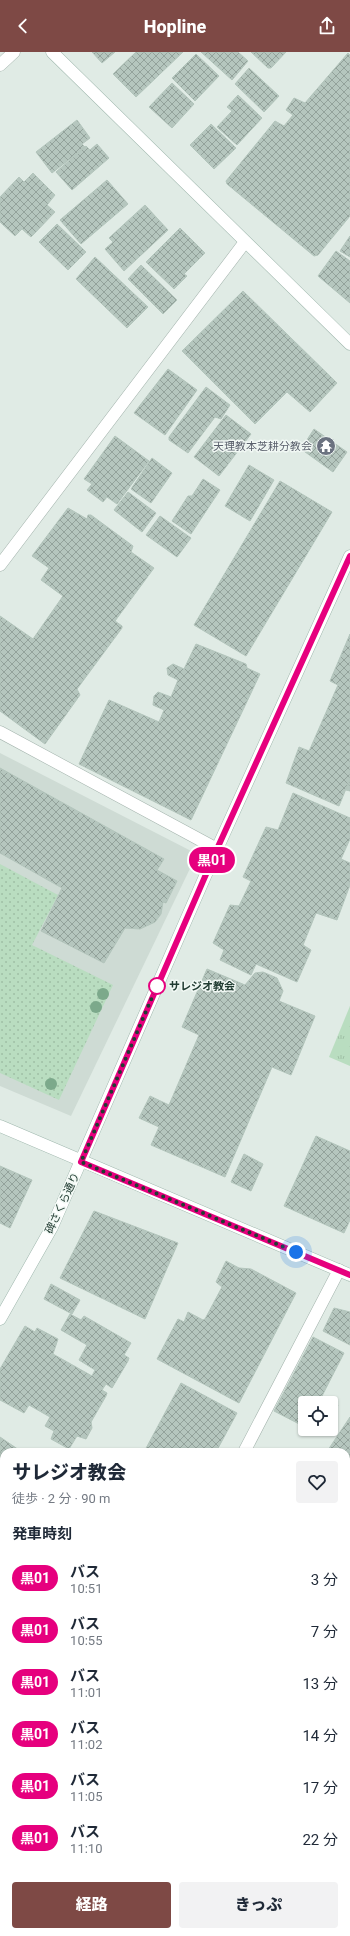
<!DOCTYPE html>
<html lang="ja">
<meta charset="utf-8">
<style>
body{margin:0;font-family:Roboto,"Noto Sans JP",sans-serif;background:#f2f2f3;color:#1f2937;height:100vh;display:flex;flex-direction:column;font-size:15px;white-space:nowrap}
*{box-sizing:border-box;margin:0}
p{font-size:13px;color:#747a83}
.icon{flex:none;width:22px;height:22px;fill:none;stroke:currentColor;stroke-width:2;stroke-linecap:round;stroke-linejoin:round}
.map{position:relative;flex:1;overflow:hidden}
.side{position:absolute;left:0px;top:1396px;width:350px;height:488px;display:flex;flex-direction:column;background:#fff;border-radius:12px 12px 0 0;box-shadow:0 1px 3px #0004}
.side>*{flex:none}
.badge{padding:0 8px;border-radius:13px;font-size:14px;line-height:26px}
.buttons{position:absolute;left:298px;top:1344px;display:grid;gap:8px}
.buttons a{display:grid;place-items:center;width:40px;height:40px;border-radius:4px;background:#fff;box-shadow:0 1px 3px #0004;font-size:20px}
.you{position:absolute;width:20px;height:20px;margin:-10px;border:3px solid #fff;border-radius:50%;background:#1a73e8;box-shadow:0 0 0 6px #1a73e833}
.map>.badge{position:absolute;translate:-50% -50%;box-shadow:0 0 0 2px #fff}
h2{padding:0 12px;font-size:15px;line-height:36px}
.round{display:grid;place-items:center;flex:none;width:42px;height:42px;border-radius:4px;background:#f2f2f3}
.headline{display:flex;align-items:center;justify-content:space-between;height:68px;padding:0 12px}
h1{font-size:19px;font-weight:800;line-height:30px}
.action{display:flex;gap:8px;margin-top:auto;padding:8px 12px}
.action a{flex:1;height:46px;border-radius:4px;background:#7e4945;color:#fff;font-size:16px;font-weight:800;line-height:46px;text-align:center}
.action a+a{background:#f2f2f3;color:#1f2937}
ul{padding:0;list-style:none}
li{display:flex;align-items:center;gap:12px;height:52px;padding:0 12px}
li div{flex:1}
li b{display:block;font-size:15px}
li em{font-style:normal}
li .badge{min-width:44px;font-weight:700;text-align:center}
header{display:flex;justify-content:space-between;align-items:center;height:52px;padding:0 12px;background:#7e4945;color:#fff;font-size:18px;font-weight:800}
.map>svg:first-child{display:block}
.built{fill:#cedbd4}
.grass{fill:url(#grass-dots)}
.park{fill:url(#park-tufts)}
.building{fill:url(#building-cross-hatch);stroke:#b3c5bc}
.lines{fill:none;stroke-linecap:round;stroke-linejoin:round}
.street-casing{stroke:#a3b3ac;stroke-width:13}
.secondary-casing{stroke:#9fb7ad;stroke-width:13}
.street{stroke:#fff;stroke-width:12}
.secondary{stroke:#fff;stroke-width:12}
.tree{fill:#7ca98b}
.line-casing{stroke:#fff;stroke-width:9}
.line{stroke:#e6007e;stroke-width:6}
.walk{stroke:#213c32;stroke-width:4;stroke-dasharray:0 7.2}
.stop-dot{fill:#fff;stroke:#e6007e;stroke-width:2}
.labels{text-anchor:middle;stroke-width:3;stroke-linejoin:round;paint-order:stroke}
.worship-label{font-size:11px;fill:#5b616d;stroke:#f1f8f4;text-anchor:end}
.stop-label{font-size:11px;font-weight:bold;fill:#213c32;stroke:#f1f8f4;text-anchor:start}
.street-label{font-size:11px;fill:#213c32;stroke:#f1f8f4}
</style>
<header><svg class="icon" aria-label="back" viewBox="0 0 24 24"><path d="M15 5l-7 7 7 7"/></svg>Hopline<svg class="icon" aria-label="share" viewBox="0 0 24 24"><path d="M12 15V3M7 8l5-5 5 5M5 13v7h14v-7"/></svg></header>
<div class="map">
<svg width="350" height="1884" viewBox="0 0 350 1884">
<defs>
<pattern id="grass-dots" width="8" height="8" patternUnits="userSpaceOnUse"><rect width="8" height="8" fill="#b9ddc0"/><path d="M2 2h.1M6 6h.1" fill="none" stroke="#9fbfa5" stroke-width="1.8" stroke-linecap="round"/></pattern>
<pattern id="park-tufts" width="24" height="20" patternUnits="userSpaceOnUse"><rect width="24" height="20" fill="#b9ddc0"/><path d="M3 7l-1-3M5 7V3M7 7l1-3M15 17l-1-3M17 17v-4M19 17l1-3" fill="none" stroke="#9fbfa5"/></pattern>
<pattern id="building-cross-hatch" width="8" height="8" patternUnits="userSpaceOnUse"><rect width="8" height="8" fill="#b5c6be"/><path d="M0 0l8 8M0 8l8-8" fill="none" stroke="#93a29b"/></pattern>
</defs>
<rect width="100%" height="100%" fill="#e0ebe5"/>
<path class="built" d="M0 701 197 802 71 1064 0 1034Z"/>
<path class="grass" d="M0 812 58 843 32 893 113 933 59 1048 0 1021Z"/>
<path class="park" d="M350 954V1014L329 1005Z"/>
<path class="building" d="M92 0H115L102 11Z
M136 0H183L136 45 113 22Z
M201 0H238L248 9 232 28Z
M251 0H286L271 16H268Z
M348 1 350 3V164L318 203 314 204 227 132 226 129 275 69 284 74 293 63 286 58 294 46 305 51Z
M196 2 219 24 195 49 172 26Z
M249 16 279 44 264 60 235 32Z
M172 31 194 52 172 76 149 55Z
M238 43 262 66 237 93 217 75 232 59 227 55Z
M77 68 90 86 82 92 85 95 52 121 36 100Z
M211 72 236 96 214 117 190 93Z
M97 92 109 106 72 138 56 120 86 94 90 98Z
M33 121 55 143 47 153 55 160 31 185 22 177 15 184 0 170V145L19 125 24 130Z
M107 128 128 152 81 192 60 168Z
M145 153 168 178 124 219 105 197 113 190 109 186Z
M57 172 86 200 68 218 39 190Z
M180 176 205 201 184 222 187 224 174 237 146 210Z
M350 184V205L340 199Z
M336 199 350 209V251L318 224Z
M95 205 148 255 127 276 76 227Z
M141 213 177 248 163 262 128 227Z
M243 239 337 331 310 360 287 340 255 372 182 299Z
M168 317 197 338 165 383 134 361Z
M206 335 230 353 221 367 215 365 188 401 169 388V385Z
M226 363 251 382 219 424 194 405Z
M314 377 347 400 333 420 301 397Z
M115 384 149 409 117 452 107 445 103 450 87 438 92 432 84 427Z
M152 406 172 421 151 451 131 437Z
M249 413 274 428 250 469 225 454Z
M203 427 220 438 191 482 172 469 188 444H192Z
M280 429 332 460 246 604 194 573Z
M128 440 156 461 142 480 114 458Z
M68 456 87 467 88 463H91L133 494 131 500 154 516 115 569 122 574V576L77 637 80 643 45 692 0 659V564L33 587 63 544 41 528 49 516 32 504Z
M160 464 191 486 177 505 146 483Z
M350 582V727L339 754 286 731 299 695 309 699 310 697 338 633 330 629Z
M196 592 246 612 247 616 260 622 191 768 79 712 109 648 159 670 164 658 153 653 154 644 158 640 171 645 178 628 168 623 167 616 173 612 184 617Z
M0 716 164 807 157 818 177 829 166 851 163 850 161 862 155 870 140 877 125 876 104 911 41 879 62 836 0 801Z
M350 727V739L346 738Z
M293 741 350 766V787L341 807 350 811V833L337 868 316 861 303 893 311 898 297 930 256 912 251 923 220 908 224 898 213 891 230 853 239 854 251 829 243 825 266 775 278 778Z
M207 917 245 933 255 921 263 920 277 926 283 939 279 949 315 964 291 1023 272 1015 225 1125 151 1093 159 1075 139 1066 150 1044 169 1053 199 983 182 975Z
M316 1084 350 1099V1168L344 1181 284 1154Z
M244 1102 263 1112 251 1139 231 1130Z
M0 1114 32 1128 10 1176 0 1171Z
M94 1159 178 1191 145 1267 60 1226Z
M226 1209 239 1216 251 1217 296 1241 239 1351 157 1307 178 1267 184 1270 188 1260 203 1268 205 1267 222 1235 216 1230Z
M51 1232 80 1248 72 1262 44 1247Z
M334 1256 350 1260V1293L323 1279Z
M70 1262 81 1268 84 1264 131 1291 124 1303 129 1306 128 1309 112 1336 106 1332 102 1338 107 1341 106 1344 91 1370 92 1376 86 1387 77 1384 69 1397 51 1387 54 1379 45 1374 50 1365 29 1353 24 1361 0 1348V1317L25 1274 35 1280 37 1276 58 1287 53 1302 92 1324 95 1318 79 1308 87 1293 61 1278Z
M313 1285 344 1301 322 1344 338 1353 331 1365V1351H305V1375L274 1359Z
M181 1331 237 1361 216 1400H144Z
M350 1365V1412L346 1409V1400H332L328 1398Z
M0 1385 22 1400H4V1458L0 1455Z
M346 1420 350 1422V1483L346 1490Z
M0 1509 4 1512V1523L0 1526Z
M4 1532V1639L0 1645V1537Z
M346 1606 350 1608V1688L346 1685Z
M4 1670V1681L0 1678Z
M0 1683 4 1686V1703L0 1700Z
M0 1706 4 1709 3 1735 0 1732Z
M2 1770 4 1771V1799L0 1796V1772Z
M350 1779V1805L346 1801V1783Z
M350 1814V1824L346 1821Z
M4 1832V1852L0 1849V1836Z
M0 1856 4 1860V1876L0 1881Z
M350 1866V1884H334L338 1880H346V1871Z
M44 1880H60L65 1884H41Z
M66 1880H92L88 1884H71Z
M118 1880H208L212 1883 123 1884Z
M295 1880H325L321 1884H300Z"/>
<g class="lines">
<g class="street-casing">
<path id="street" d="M0 13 14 0
M0 513 245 190
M0 680 217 797
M244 1400 339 1218
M0 1484 4 1486
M346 1716 350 1719
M346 1756 350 1751
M239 1884 243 1880"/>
</g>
<g class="secondary-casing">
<path id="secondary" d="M52 0 350 292
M0 1074 350 1223
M0 1267 52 1175 217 797 350 504"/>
</g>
<use href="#street" class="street"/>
<use href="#secondary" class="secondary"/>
</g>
<g class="tree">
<circle cx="103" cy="942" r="6"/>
<circle cx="96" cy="955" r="6"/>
<circle cx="51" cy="1032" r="6"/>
</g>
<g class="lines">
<g class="line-casing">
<path id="line" d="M350 504 217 797 81 1110 350 1223"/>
</g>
<use href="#line" class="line"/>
<path class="walk" d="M157 934 81 1110 296 1200"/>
</g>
<defs>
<g id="temple-disc" transform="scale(1)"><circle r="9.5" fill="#6b7280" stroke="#f1f8f4"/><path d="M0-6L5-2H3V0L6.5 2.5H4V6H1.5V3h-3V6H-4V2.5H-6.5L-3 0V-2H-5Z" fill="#fff"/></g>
</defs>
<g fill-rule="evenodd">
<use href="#temple-disc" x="326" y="394"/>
</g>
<circle class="stop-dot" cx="157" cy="934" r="8"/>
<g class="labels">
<g class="worship-label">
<text x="312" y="398">天理教本芝耕分教会</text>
</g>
<g class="stop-label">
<text x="169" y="938">サレジオ教会</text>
</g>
<g class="street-label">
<text transform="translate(62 1151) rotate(-65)" y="4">碑さくら通り</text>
</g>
</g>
</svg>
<div class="buttons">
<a><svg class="icon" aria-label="locate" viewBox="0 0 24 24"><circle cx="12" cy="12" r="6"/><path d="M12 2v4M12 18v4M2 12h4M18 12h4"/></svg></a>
</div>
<div class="you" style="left:296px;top:1200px"></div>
<b class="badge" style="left:212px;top:808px;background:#e6007e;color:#fff">黒01</b>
<section class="side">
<div class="headline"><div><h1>サレジオ教会</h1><p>徒歩 · 2 分 · 90 m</p></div><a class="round"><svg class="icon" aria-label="heart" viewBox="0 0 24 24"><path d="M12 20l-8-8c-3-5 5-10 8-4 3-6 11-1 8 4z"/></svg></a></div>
<h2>発車時刻</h2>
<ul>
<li><span class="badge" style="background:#e6007e;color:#fff">黒01</span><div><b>バス</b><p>10:51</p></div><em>3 分</em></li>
<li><span class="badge" style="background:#e6007e;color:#fff">黒01</span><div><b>バス</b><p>10:55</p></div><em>7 分</em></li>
<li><span class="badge" style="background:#e6007e;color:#fff">黒01</span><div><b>バス</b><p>11:01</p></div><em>13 分</em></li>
<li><span class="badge" style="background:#e6007e;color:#fff">黒01</span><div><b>バス</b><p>11:02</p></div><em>14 分</em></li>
<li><span class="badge" style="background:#e6007e;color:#fff">黒01</span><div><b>バス</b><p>11:05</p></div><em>17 分</em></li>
<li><span class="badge" style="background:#e6007e;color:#fff">黒01</span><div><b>バス</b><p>11:10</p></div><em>22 分</em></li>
</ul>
<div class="action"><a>経路</a><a>きっぷ</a></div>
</section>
</div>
